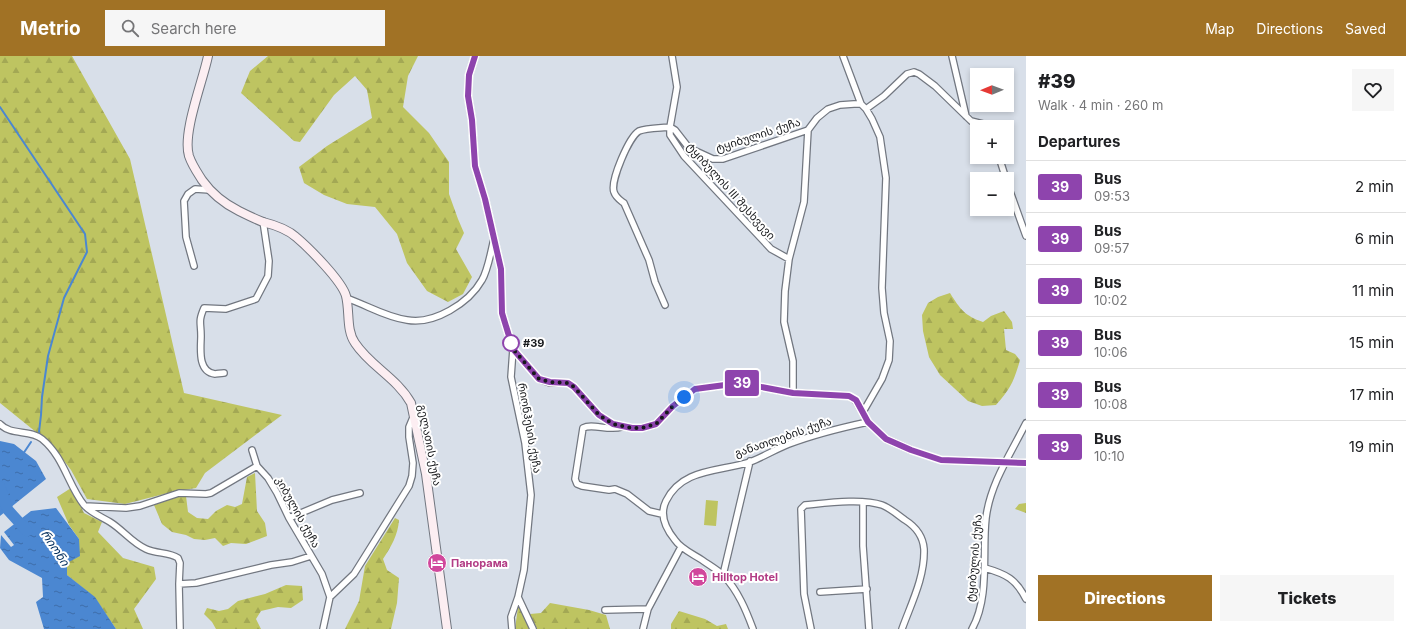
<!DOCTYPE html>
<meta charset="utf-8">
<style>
body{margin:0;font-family:Inter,"Noto Sans Georgian",sans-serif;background:#f6f6f6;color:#202124;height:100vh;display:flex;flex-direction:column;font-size:15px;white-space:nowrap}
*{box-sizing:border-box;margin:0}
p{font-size:13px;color:#757577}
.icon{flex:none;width:22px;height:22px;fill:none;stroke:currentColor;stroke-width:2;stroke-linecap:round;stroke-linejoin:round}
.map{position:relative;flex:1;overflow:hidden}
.details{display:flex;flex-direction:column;background:#fff;width:380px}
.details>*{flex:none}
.badge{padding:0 8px;border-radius:3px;font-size:14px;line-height:26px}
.needle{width:26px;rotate:269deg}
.fabs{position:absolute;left:970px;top:12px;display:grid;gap:8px}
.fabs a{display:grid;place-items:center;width:44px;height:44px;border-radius:0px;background:#fff;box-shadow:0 2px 6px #0003;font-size:20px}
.you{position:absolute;width:20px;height:20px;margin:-10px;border:3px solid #fff;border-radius:50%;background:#1a73e8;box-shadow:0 0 0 6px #1a73e833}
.map>.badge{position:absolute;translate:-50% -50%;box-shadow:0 0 0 2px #fff}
h2{padding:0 12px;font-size:15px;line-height:36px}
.round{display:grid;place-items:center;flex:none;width:42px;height:42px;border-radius:0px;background:#f6f6f6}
.overview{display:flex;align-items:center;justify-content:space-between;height:68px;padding:0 12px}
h1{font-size:19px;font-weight:800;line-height:30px}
.cta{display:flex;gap:8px;margin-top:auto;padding:8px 12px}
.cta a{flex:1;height:46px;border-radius:0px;background:#a17225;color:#fff;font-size:16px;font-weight:800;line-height:46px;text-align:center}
.cta a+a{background:#f6f6f6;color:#202124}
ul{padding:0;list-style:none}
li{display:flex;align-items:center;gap:12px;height:52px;padding:0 12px;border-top:1px solid #e0e0e0}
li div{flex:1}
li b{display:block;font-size:15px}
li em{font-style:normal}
li .badge{min-width:44px;font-weight:700;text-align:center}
header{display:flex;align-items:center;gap:24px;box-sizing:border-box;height:56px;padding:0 20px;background:#a17225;color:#fff}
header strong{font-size:19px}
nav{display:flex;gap:22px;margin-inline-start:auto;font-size:14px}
.search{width:280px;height:36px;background:#f6f6f6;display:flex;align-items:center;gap:10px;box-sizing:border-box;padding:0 14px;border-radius:0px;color:#757577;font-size:15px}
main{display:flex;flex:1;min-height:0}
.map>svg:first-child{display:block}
.green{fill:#bec461}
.forest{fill:url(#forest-firs)}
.water{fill:url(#water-ripples)}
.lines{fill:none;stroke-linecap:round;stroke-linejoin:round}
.stream{stroke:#4b87d1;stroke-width:2}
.river{stroke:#4b87d1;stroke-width:11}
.minor-casing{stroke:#727780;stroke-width:8}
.secondary-casing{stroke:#727780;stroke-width:10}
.minor{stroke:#fff;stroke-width:5.5}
.secondary{stroke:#fceef2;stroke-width:8}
.line-casing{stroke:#fff;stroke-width:9}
.line{stroke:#8e44ad;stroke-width:6}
.walk{stroke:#16181b;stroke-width:4;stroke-dasharray:0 7.2}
.stop-dot{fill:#fff;stroke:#8e44ad;stroke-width:2}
.labels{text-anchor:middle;stroke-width:4;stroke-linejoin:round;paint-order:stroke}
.street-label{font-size:11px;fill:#16181b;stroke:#fff}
.stop-label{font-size:11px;font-weight:bold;fill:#16181b;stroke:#fff;text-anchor:start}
.hotel-label{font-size:11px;font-weight:bold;fill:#b23c85;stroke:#fff;text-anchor:start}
.water-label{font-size:12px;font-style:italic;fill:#002c5b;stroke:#fff}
</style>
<header>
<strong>Metrio</strong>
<div class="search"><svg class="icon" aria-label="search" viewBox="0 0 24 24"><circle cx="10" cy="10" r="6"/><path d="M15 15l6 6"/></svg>Search here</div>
<nav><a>Map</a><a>Directions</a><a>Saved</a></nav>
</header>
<main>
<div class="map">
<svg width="1026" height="573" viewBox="0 0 1026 573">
<defs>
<pattern id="forest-firs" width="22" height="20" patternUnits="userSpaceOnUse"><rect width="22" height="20" fill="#bec461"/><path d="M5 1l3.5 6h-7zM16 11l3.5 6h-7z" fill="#a3a854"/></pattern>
<pattern id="water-ripples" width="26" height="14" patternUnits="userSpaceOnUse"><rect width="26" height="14" fill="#4b87d1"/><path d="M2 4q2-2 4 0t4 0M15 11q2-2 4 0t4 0" fill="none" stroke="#3d6da9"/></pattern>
</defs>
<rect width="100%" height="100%" fill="#d8dfe9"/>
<path class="green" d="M706 444 718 445 716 470 704 469Z"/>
<path class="forest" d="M0 0H72L130 103 184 337 282 359 205 417 196 432 172 436 125 448 87 443 71 414 52 389 0 347Z
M268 0H418L408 20 403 51 429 77 449 106V138L458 163 464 177 456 193 472 221 463 238 448 246 427 235 407 207 397 178 375 151 347 148 324 139 304 127 299 111 327 90 372 62 367 34 355 20 334 39 300 86 294 85 241 37 250 15Z
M950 237C960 253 965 260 983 266L991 260 1004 255 1012 266 1013 273H1004L1006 294 1015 298 1020 304C1014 325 1011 332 996 349L982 350 968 345 940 319 929 301 923 275 922 259 928 247 938 241Z
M255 417 257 455 265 467 267 480 246 488 231 487 223 490 215 482 205 484 194 483 186 479 172 476 162 468 154 449 177 441 186 440 188 456 197 462 208 463 216 455 227 449 235 451 242 448 247 421Z
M71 432 84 457 102 466 98 476 123 502 154 511 156 523 134 553 143 573H116L95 542 67 519V507L79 483 69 469 57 441Z
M1026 447V457L1015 453 1019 448Z
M395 462 399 464C398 479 391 491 383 503L387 514 399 522 397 547 391 573H345L359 545 365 510Z
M286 529 302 530 303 544 291 552 278 551 261 555 256 563 261 573H216L212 566 204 558 207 552 219 555 228 553 238 545 265 538Z
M550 547 589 554 606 559 610 573H537L530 558 541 557Z
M518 551 520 552 530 573H515Z
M679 555 705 563 717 570 726 568 728 573H671V568Z"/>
<path class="water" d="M0 385 14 388 36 405 46 423 0 460Z
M56 452 79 483 80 500 67 507V519L95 541 116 573H44L36 546 43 541 42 522 9 504 0 492 1 479 11 491 14 489 4 476 31 455Z"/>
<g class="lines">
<path class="stream" d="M0 51 85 178 87 196 64 242 48 300 42 341 41 359 39 376
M23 398 31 386"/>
<path class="river" d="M0 431 8 454 27 475"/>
<g class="minor-casing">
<path id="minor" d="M475 0 469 19 468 40 472 64 475 110 485 143 501 213 502 257 513 293 539 323 550 327H568L574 331 599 359 613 368 632 372H642L656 368 673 350 695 333 740 327 793 337 849 340 856 345 868 366 886 383 911 394 941 404 1026 407
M672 0 677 31 670 71V79L684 100 771 193 789 203
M843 0 861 48
M952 0 966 60
M866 53 884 40 907 18 914 16 919 18 935 30 971 65 983 68 987 71
M670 71 675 74 689 92 713 103H723L808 74 817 62 828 53 840 49 854 48H861L866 53 872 63 880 81 886 122 882 232 884 257 890 285 889 304 882 323 863 356
M999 101 1006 123
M1007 127 1026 180
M194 210 186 181 184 145 188 138 195 133 210 134
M346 242C367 249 385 261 407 264 434 269 469 247 482 224 488 214 491 195 494 183
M665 249 655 226 649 204 624 147C620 144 616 142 614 136 610 125 629 81 639 75 646 72 662 72 670 71
M224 317C221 317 217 318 215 318 197 316 201 291 201 280 201 266 198 266 204 252L226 253 256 243 268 220 269 205 263 165
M793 337V305L784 266 785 235 789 203 804 146 808 74
M0 368C11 380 30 373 42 383 64 401 68 429 84 449 91 457 102 461 110 466 123 474 132 487 146 493 157 498 169 496 178 502L180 507 179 528 180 573
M622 371C608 375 592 367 583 372L575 423 577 428 582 430 609 434 615 433 627 438 649 455 662 458
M252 394 257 410 268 422 277 437 289 462 322 518 330 541 323 573
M863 446V490L869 573
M85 450 126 452 140 450 179 437 206 438 211 437 257 410
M289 462 332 444 360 437
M985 512C1006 518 1016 523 1026 543
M723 519 750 405
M179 528 196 527 271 509 292 506 311 500
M820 536 867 533
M330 541 354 518 409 430 412 420 413 407 409 381V371L414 359
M518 541 533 573
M605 554 648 553
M512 573 511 561 518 541 524 514 531 439 525 387 511 321 513 293
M643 573 648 553 681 491
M753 573C746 554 738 535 724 520 718 514 709 509 702 504 693 498 681 493 675 484 666 473 659 459 666 445 682 412 719 416 750 406 763 401 776 393 789 388 815 378 840 372 868 366
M811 573 804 538 801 453 805 449C826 447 862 442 882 449 890 452 898 459 905 464 916 471 923 480 924 493 925 521 911 548 902 573
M972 573C990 541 982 497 986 462 990 428 1011 397 1026 367"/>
</g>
<g class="secondary-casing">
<path id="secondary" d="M208 0C203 25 182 77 189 100 192 109 197 116 202 124 212 138 223 147 239 155 247 159 255 163 263 166 275 169 287 173 296 181 309 192 342 225 346 240 350 256 346 274 355 287 370 310 397 322 411 347L426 418 447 573"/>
</g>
<use href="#minor" class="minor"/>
<use href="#secondary" class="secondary"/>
</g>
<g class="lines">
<g class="line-casing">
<path id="line" d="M475 0 469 19 468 40 472 64 475 110 485 143 501 213 502 257 513 293 539 323 550 326 568 327 574 331 599 359 613 368 632 372H642L656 368 673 350 695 333 740 327 793 337 849 340 856 344 868 366 886 383 911 394 941 404 1026 407"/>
</g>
<use href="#line" class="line"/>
<path class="walk" d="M511 287 510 281 513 293 539 323 550 326 568 327 574 331 599 359 613 368 632 372H642L656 368 673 350 684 341"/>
</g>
<defs>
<g id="hotel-disc" transform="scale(1)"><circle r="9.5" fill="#d1479c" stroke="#fff"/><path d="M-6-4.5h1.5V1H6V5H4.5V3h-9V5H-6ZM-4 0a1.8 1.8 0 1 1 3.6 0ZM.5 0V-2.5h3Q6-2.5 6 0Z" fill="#fff"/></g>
</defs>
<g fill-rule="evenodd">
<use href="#hotel-disc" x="437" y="507"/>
<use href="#hotel-disc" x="698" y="521"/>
</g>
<circle class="stop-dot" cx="511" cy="287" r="8"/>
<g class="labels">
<g class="street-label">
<text transform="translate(758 79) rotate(-18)" y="4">ტყიბულის ქუჩა</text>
<text transform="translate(731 135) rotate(48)" y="4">ტყიბულის III შესხვევი</text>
<text transform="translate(530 372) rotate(80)" y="4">რიონჰესის ქუჩა</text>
<text transform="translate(783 381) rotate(-19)" y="4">განათლების ქუჩა</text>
<text transform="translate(430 389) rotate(79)" y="4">გელათის ქუჩა</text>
<text transform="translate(298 456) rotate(61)" y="4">კიბულის ქუჩა</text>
<text transform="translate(974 502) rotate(-85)" y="4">ტყიბულის ქუჩა</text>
</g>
<g class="stop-label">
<text x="523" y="291">#39</text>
</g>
<g class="hotel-label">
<text x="451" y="511">Панорама</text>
<text x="712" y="525">Hilltop Hotel</text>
</g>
<g class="water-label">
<text transform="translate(55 492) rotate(56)" y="4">რიონი</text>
</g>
</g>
</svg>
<div class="fabs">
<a><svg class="needle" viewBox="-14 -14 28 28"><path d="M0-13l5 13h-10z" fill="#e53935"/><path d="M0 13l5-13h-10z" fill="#757577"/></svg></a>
<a>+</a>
<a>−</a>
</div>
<div class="you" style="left:684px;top:341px"></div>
<b class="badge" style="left:742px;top:327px;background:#8e44ad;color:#fff">39</b>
</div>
<section class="details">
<div class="overview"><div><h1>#39</h1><p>Walk · 4 min · 260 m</p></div><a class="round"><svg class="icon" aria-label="heart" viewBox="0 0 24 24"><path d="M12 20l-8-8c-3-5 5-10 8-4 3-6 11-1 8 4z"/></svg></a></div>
<h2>Departures</h2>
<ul>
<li><span class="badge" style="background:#8e44ad;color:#fff">39</span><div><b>Bus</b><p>09:53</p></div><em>2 min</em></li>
<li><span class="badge" style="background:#8e44ad;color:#fff">39</span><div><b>Bus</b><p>09:57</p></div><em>6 min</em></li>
<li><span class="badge" style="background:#8e44ad;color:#fff">39</span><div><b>Bus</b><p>10:02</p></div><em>11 min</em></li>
<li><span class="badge" style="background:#8e44ad;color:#fff">39</span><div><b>Bus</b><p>10:06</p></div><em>15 min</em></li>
<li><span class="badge" style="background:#8e44ad;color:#fff">39</span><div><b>Bus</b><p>10:08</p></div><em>17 min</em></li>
<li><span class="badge" style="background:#8e44ad;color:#fff">39</span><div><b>Bus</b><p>10:10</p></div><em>19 min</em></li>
</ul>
<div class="cta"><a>Directions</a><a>Tickets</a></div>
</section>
</main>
